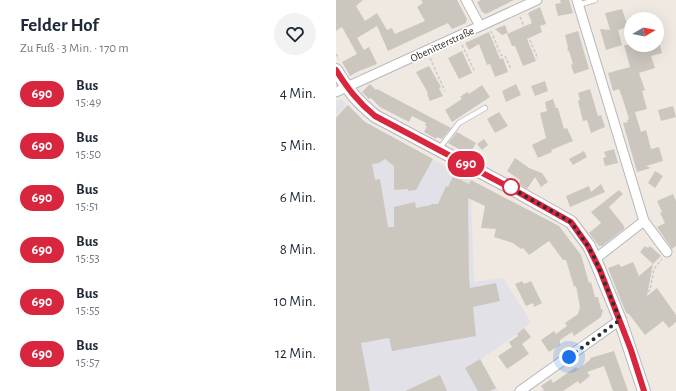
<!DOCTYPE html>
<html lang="de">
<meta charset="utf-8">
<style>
body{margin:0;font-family:"Alegreya Sans",sans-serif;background:#f2f2f3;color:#1f2937;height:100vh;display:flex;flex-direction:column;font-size:15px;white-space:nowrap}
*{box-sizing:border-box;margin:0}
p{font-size:13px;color:#747a83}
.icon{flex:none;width:22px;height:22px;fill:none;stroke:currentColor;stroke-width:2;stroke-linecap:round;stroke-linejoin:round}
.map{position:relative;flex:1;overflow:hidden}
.panel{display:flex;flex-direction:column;background:#fff;width:336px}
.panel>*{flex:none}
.badge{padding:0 8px;border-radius:13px;font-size:14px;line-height:26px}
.needle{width:26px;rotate:80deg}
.controls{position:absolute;left:288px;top:12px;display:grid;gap:8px}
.controls a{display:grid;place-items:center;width:40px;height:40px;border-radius:50%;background:#fff;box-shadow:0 4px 16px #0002;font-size:20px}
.you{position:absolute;width:20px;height:20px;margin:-10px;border:3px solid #fff;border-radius:50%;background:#1a73e8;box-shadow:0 0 0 6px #1a73e833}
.map>.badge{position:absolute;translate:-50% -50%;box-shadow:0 0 0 2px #fff}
.round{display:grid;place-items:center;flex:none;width:42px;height:42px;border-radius:21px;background:#f2f2f3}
.overview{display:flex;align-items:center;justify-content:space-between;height:68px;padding:0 20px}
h1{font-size:19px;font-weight:700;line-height:30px}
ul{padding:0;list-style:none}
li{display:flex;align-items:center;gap:12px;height:52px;padding:0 20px}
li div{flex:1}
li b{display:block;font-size:15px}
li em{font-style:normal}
li .badge{min-width:44px;font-weight:700;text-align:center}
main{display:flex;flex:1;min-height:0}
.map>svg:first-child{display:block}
.industrial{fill:#e3e1e8}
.building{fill:#cbc7bf}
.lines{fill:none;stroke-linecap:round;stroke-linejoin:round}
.service-casing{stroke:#b4b7c1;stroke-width:6}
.minor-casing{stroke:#b4b7c1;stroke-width:11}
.secondary-casing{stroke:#b4b7c1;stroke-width:14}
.path{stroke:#c9c9c9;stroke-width:1.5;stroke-dasharray:3 2;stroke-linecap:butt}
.service{stroke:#fff;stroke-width:4.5}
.minor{stroke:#fff;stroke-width:9}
.secondary{stroke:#fff;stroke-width:12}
.line-casing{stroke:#fff;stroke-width:9}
.line{stroke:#d7263d;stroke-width:6}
.walk{stroke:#2e2e2e;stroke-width:4;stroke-dasharray:0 7.2}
.stop-dot{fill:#fff;stroke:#d7263d;stroke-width:2}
.labels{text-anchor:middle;stroke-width:3.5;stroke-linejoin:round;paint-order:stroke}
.street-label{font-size:11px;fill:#2e2e2e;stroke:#fff}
</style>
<main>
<section class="panel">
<div class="overview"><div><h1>Felder Hof</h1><p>Zu Fuß · 3 Min. · 170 m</p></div><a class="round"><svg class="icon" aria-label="heart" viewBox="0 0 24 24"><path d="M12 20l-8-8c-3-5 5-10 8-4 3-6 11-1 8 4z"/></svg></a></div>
<ul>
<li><span class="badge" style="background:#d7263d;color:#fff">690</span><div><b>Bus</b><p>15:49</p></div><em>4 Min.</em></li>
<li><span class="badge" style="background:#d7263d;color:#fff">690</span><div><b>Bus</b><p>15:50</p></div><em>5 Min.</em></li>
<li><span class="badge" style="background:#d7263d;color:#fff">690</span><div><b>Bus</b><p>15:51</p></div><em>6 Min.</em></li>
<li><span class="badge" style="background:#d7263d;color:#fff">690</span><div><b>Bus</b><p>15:53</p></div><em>8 Min.</em></li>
<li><span class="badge" style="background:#d7263d;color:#fff">690</span><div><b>Bus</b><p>15:55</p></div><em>10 Min.</em></li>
<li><span class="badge" style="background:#d7263d;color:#fff">690</span><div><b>Bus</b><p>15:57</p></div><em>12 Min.</em></li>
</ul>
</section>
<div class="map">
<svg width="340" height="391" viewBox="0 0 340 391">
<rect width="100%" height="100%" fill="#efe9e1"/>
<path class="industrial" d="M3 100H6L29 122 143 185 135 199 138 282 167 278 195 322 181 334 144 360 162 391H0V101Z"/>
<path class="building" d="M0 0H27L20 6 29 21 41 13 51 30 56 28 59 34 89 21 81 7 87 3 85 0H121L131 19 130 23 116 29 112 23 52 51 41 26 21 38 28 50 33 47 41 64 26 70H25L14 76 6 62 21 54 6 27 0 31Z
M145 0H178L150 14 146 12 141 2Z
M224 0H233L237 13 222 16 219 4 225 3Z
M204 7 210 24 204 26 206 32 191 39 200 61 187 66 179 46H176L171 34 196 23 192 13Z
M286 9 292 27 282 30 286 45 270 50 264 29 274 30 269 13Z
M169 25 172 33 166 35 159 29Z
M242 31 253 69 238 74 235 65 237 64 233 51 231 50 232 48 229 35Z
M153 32 164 59 167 58 172 72 159 77 154 64 151 65 143 44 133 50 129 43Z
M288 45H324L326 53 315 56 319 68 303 73 309 90 306 91 311 109 299 112 305 132 310 130 315 149 323 147 327 161 310 166 315 168 301 172 287 123 292 122 291 120 293 119 287 100 283 89 277 91 272 73 294 67Z
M126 51 136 73 123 79 112 58Z
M93 66 105 87 103 88 107 96 94 101 91 94 92 93 80 72Z
M209 81 212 91 199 96 195 86Z
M34 84 40 90 41 89 115 128 106 139 101 137 100 139 88 132 91 126H89L90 123 76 116 73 122 44 107 35 98 33 99 26 92Z
M180 84 185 95 170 102 166 91Z
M146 85 154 97 116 122 109 110 126 99 124 97 128 94 132 92 133 94Z
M254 89 262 116 265 115 269 127 255 133 251 120 247 121 242 101 244 100 242 93Z
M217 99 220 108H222L228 129 231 128 237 141 215 150 216 152 202 158 196 145 210 138 204 113 211 111 209 102Z
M12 105 29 122 97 159 80 190 72 191V189L58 190V166L49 159 43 163 36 164 39 180 44 179 52 227H58V207L79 202 80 208 95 205V204H102L110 186 112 187 117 176 133 184 135 180 223 226 245 255 253 283 255 282 259 297H262L265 309 267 310 265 317 238 336 236 332 224 340V345L213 352 205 340 218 331 220 334 231 326 229 323 242 314 244 307 240 286 238 287 230 260H227L213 241 193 255 187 248 185 249 177 243 158 237 160 229 145 228 149 206 132 198 133 276 134 288 160 283 164 301 137 307 140 336 56 351 53 338 25 343 34 391H0V118Z
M337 106 340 117 325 121 322 110Z
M163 112 172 126 159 133 151 119Z
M121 132 140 143 133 155 112 143Z
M148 139 152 145 146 150 141 144Z
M278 149 282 163 269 166 267 158 270 157 268 152Z
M248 151 251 157 237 165 233 159Z
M179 158 193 168 206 173 212 182 205 187 199 177 191 189 183 184 184 180 171 171Z
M319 171 327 176 319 188 312 183Z
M265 184 269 192 234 207 230 196 253 186 255 192Z
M283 190 287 194 273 207 288 226V229L266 246H263L253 233 265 223 255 212Z
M337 194 340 201V246L336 249 321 227 329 223 324 213 326 212 321 201Z
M309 246 312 248 314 246 325 256 317 264 304 252Z
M297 262 303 276 317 264 311 296 321 288 340 315V322L333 328 327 321 309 335 293 314 290 313 272 268 283 264 285 267Z
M186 281 188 284 195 281 206 303 198 307 197 303 190 306 179 284Z
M188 328 195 337 186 344 193 354 171 369 162 356 176 347 173 342 182 336 181 334Z
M278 351 292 391H277L268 366 251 372 254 376 244 384 242 381 227 391H206L208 390 205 386 215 379 217 383 240 367 242 369 254 360V358Z
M144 359 160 388 154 391H142L129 368Z
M104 375 111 391H69Z"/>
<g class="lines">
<g class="service-casing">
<path id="service" d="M242 5 259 0
M103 149 123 123 149 108"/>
</g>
<g class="minor-casing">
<path id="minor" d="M130 0 144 26
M241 0 308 221 331 252
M0 92 201 0
M259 259 308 221
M184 391 284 320"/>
</g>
<g class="secondary-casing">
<path id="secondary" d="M0 70C12 90 21 101 39 116L173 187 235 222 253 246 259 259 284 320 308 391"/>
</g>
<path class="path" d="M184 17 202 59
M155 31 165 55 169 56 175 69
M126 45 139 72
M0 54 3 59
M94 58 109 91
M311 304 307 297 314 290 318 269 326 259"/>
<use href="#service" class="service"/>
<use href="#minor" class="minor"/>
<use href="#secondary" class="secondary"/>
</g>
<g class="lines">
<g class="line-casing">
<path id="line" d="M0 70C12 89 22 102 39 116L173 187 235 222 252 246 264 270 295 350 308 391"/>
</g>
<use href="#line" class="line"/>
<path class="walk" d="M175 187H173L235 222 252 246 259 259 284 320 233 357"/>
</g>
<circle class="stop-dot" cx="175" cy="187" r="8"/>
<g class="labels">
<g class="street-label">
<text transform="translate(106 44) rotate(-25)" y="4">Obenitterstraße</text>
</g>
</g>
</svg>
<div class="controls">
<a><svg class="needle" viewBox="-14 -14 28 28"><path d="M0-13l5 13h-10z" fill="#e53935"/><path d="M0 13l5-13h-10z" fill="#747a83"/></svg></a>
</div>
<div class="you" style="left:233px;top:357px"></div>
<b class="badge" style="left:130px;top:164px;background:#d7263d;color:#fff">690</b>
</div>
</main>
